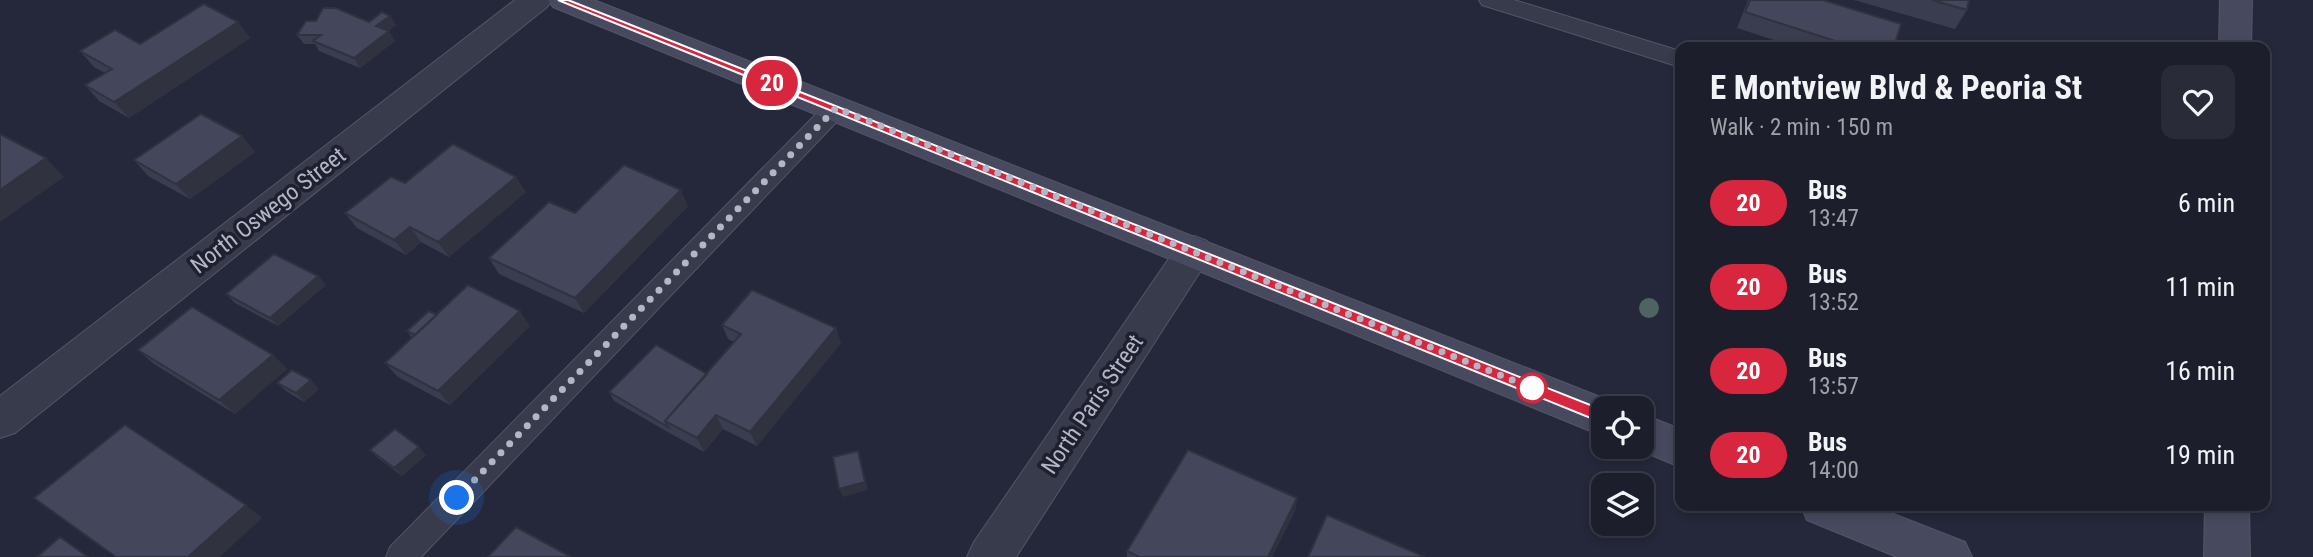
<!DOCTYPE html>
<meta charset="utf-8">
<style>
body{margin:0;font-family:"Roboto Condensed",sans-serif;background:#292b38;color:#f1f3f6;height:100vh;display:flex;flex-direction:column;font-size:26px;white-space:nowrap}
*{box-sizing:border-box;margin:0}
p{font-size:23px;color:#a0a2a9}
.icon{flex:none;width:38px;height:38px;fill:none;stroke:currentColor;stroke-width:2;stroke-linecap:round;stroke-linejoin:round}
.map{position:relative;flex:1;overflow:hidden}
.details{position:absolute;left:1675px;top:42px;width:595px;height:469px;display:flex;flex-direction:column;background:#1c1e2c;border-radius:14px;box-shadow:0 4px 10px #0003,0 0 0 2px #3a3c48}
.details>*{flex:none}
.badge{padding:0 14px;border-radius:23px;font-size:24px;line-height:46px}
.buttons{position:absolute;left:1591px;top:396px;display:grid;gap:14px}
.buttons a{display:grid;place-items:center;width:63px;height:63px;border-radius:14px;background:#1c1e2c;box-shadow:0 4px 10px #0003,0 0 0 2px #3a3c48;font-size:35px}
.you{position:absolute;width:35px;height:35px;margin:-18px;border:5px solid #fff;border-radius:50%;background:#1a73e8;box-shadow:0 0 0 10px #1a73e833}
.map>.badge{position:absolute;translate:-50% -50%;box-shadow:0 0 0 4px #fff}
.round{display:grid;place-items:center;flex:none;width:74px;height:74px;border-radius:14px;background:#292b38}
.overview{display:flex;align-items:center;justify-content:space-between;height:119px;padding:0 35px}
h1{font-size:33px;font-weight:700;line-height:52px}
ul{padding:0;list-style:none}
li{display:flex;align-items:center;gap:21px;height:84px;padding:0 35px}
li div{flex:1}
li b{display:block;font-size:26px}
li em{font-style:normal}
li .badge{min-width:77px;font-weight:700;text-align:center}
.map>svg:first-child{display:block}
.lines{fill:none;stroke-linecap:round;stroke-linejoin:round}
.lane-casing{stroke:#545666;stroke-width:2}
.street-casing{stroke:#545666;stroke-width:2}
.secondary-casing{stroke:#545666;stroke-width:2}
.lane{fill:#383b4b;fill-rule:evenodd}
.street{fill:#383b4b;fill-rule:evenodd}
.secondary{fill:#47495e;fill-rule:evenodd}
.tree{fill:#4d6462}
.wall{fill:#3a3d4f}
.shaded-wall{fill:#303240}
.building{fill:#44475c;stroke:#303240;stroke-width:2}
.line{fill:#d7263d;stroke:#fff;stroke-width:2}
.walk{stroke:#b4b6c6;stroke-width:7;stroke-dasharray:0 12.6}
.stop-dot{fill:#fff;stroke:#d7263d;stroke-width:3.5}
.labels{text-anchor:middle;stroke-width:7;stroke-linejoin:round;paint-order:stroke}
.street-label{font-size:23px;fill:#b4b6c6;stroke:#1e2030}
</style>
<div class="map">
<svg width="2313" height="557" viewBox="0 0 2313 557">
<rect width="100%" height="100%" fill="#25283b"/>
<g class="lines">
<g class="lane-casing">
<path id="lane" d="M1479 0H1514L1680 51V67L1482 5Z
M836 100 844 102 848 108 844 114 421 557H386L390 547 828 102Z"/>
</g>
<g class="street-casing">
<path id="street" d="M515 0H552L547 7 15 433 0 438V396Z
M1194 236 1207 241 1213 251 1207 261 1016 557H967L974 542 1181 241Z"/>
</g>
<g class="secondary-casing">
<path id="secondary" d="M548 0H594L1618 404 1619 408H1603V435L1588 430 553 7Z
M2220 0H2252L2251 47H2219Z
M1642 414 1680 429V467L1630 446H1642Z
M1801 506H1873L1965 542 1972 557H1897L1807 520Z
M2205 506H2249L2250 557H2204Z"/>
</g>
<use href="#lane" class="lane"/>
<use href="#street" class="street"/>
<use href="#secondary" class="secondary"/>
</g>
<circle class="tree" cx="1649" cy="308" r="10"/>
<path class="wall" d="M1748 0H1823L1894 47H1795L1737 28Z
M1854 0H1969L1967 10 1955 29Z
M390 16 396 25 388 31 395 41 360 68 319 51 315 44H304L297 35 369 22Z
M238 22 250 38 129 118 99 101 85 85 105 73 94 67 80 51 140 44Z
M242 136 255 152 190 199 148 176 134 160Z
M405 183 526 192 449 257 421 242 406 255 357 228 345 213Z
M688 206 584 313 499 274 489 258 575 213Z
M318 276 326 285 278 326 235 303 226 294Z
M437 315 530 326 450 405 398 377 385 363 412 338 407 331Z
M722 325 841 343 757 446 723 429 704 452 673 435 614 401 609 392 707 374 734 342 728 339Z
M138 350 273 355 287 369 235 414 154 364Z
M277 383 319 389 304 402 286 391Z
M370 450 426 455 402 476 378 458Z
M1297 498 1295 511 1272 557H1127V551Z"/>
<path class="shaded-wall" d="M390 16 396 25 382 36 376 26Z
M238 22 250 38 129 118 114 102Z
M389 31 395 41 360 68 354 58Z
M242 136 255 152 190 199 176 184Z
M46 158 64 177 0 222V190Z
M516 177 526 192 449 257 438 242Z
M681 190 688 206 584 313 575 298Z
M410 227 421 242 406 255 394 240Z
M318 276 326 285 278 326 270 318Z
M520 311 530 326 450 405 438 391Z
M836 328 841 343 757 446 750 432Z
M273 355 287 369 235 414 219 400Z
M311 380 319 389 304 402 296 393Z
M716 415 723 429 704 452 697 438Z
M419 447 426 455 402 476 394 468Z
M858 451 868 490 843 497 839 489Z
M1297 498 1295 511 1272 557H1268Z
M246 505 262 518 220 557H188Z"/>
<path class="building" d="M1750 0H1823L1901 24 1894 47H1854L1745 12Z
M1932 0H1969L1967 10Z
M204 4 238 22 114 102 85 85 112 69 80 51 115 30 140 44Z
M323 8H336L369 22 382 12 390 16 376 26 389 31 354 58 313 41 321 35H297L306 21H316Z
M201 114 242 136 176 184 134 160Z
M0 134 46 158 0 190Z
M453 144 516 177 438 242 410 227 394 240 345 213 391 177 405 183Z
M624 165 681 190 575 298 489 258 549 202 575 213Z
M274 254 318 276 270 318 226 294Z
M468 285 520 311 438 391 385 363Z
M752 290 836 328 750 432 716 415 697 438 665 421 741 334 722 325Z
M192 307 273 355 219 400 138 350Z
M429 311 437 315 415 335 407 331Z
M656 345 707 374 665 421 668 427 609 392Z
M292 370 311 380 296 393 277 383Z
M125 425 246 505 188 557H116L34 498Z
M395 429 419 447 394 468 370 450Z
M1188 450 1297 498 1268 557H1139L1127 551Z
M858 451 865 482 839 489 833 457Z
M1327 515 1425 557H1308Z
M516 527 571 557H488Z
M60 537 88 557H37Z"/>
<path class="line" d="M558 0H568L1608 412 1610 417 1608 421H1598Z"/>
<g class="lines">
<path class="walk" d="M457 498 836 108 1532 388"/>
</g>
<circle class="stop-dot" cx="1532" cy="388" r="14"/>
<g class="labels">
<g class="street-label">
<text transform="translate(268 210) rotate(-38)" y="8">North Oswego Street</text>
<text transform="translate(1092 404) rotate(-56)" y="8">North Paris Street</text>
</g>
</g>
</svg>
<div class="buttons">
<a><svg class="icon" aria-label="locate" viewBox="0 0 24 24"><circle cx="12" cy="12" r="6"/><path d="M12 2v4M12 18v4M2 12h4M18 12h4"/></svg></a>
<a><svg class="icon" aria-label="layers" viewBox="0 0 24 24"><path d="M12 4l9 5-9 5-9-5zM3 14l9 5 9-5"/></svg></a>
</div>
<div class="you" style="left:457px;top:498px"></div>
<b class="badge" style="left:772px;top:83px;background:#d7263d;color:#fff">20</b>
<section class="details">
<div class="overview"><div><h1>E Montview Blvd &amp; Peoria St</h1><p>Walk · 2 min · 150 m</p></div><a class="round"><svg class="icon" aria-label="heart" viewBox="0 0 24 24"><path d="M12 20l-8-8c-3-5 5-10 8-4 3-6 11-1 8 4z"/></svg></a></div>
<ul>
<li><span class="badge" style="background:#d7263d;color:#fff">20</span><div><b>Bus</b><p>13:47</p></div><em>6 min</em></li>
<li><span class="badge" style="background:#d7263d;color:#fff">20</span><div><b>Bus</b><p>13:52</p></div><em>11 min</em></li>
<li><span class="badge" style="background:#d7263d;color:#fff">20</span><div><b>Bus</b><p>13:57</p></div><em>16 min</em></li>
<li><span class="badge" style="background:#d7263d;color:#fff">20</span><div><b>Bus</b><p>14:00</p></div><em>19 min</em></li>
</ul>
</section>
</div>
